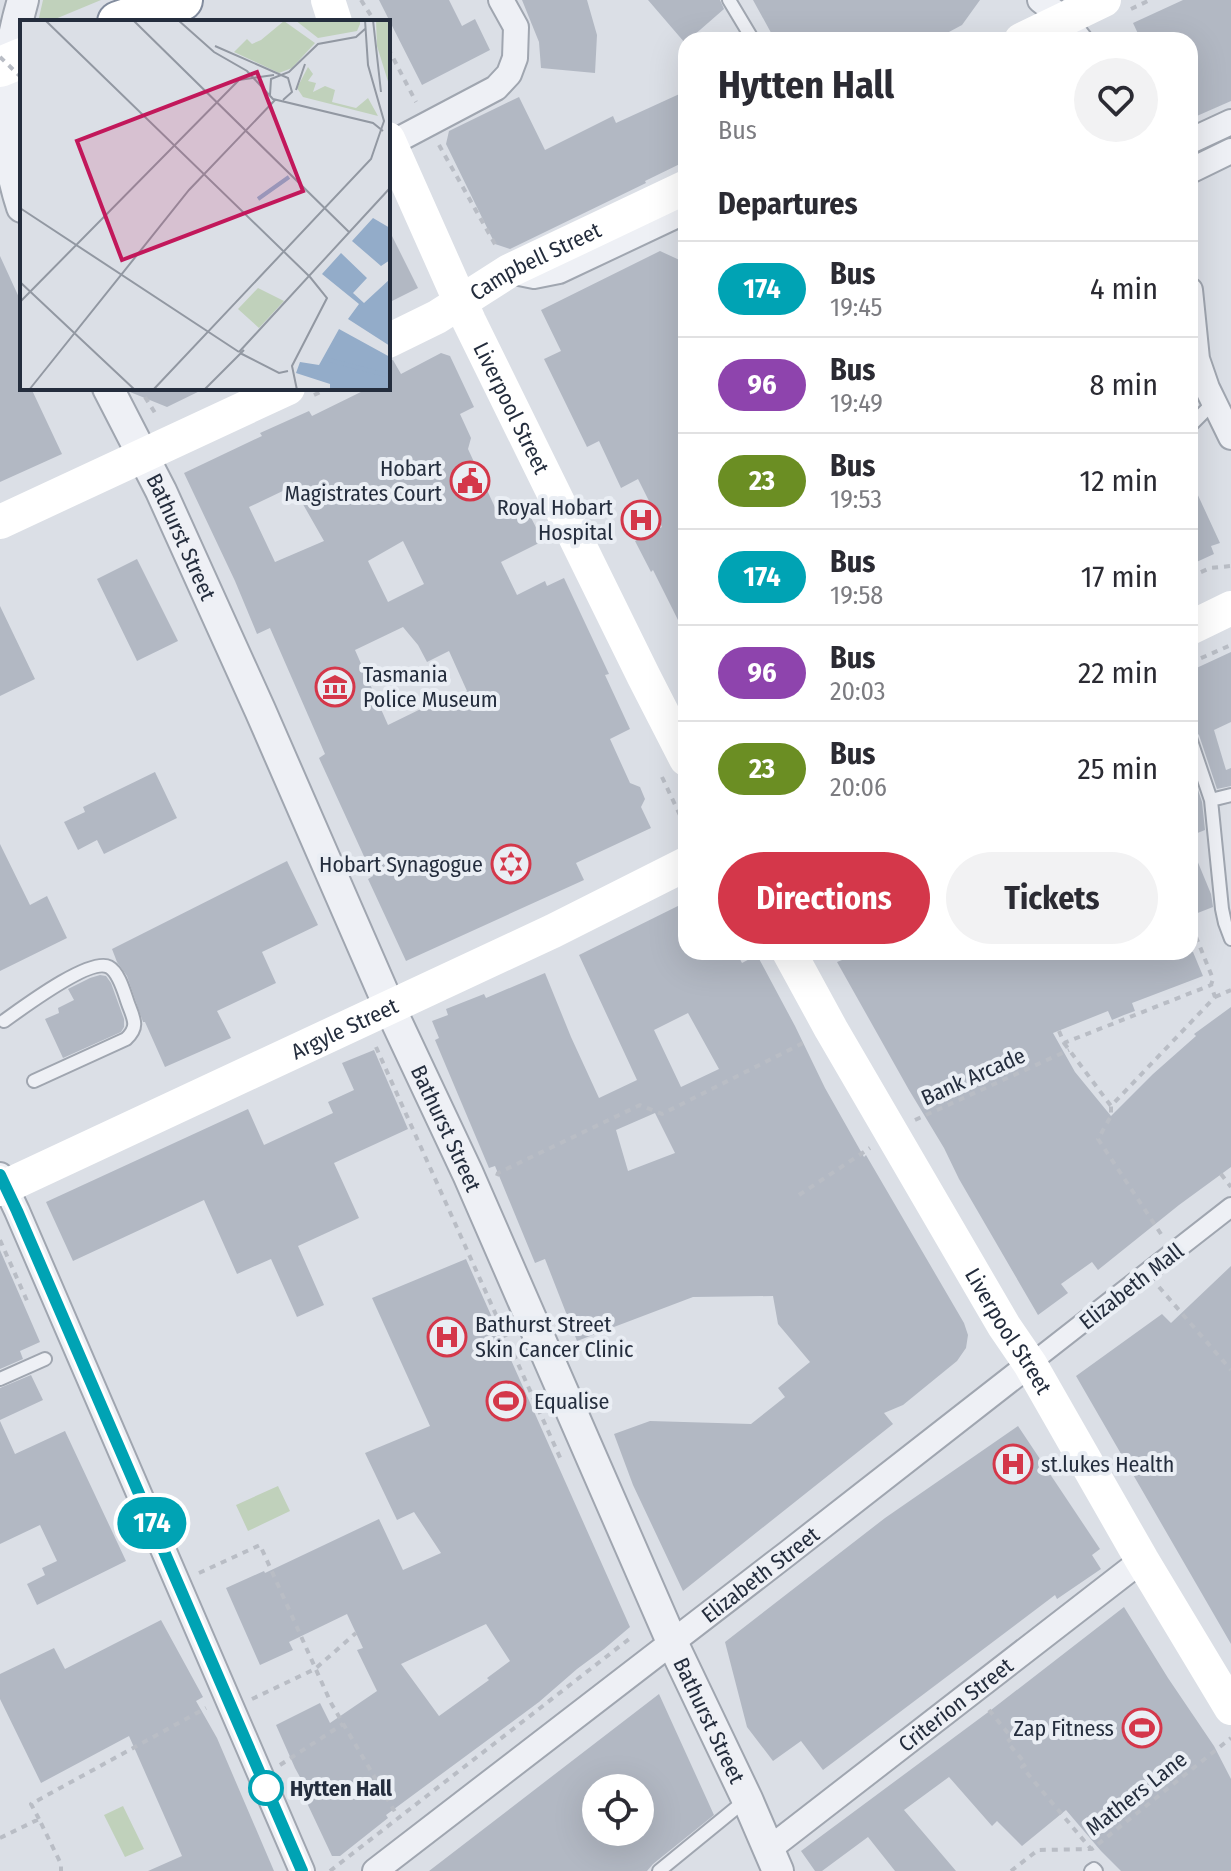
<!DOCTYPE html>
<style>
body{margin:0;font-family:"Fira Sans Condensed",sans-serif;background:#f2f2f3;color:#2b2b33;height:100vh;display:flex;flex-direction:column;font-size:30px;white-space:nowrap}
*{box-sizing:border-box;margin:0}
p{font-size:26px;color:#7c7c81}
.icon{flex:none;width:44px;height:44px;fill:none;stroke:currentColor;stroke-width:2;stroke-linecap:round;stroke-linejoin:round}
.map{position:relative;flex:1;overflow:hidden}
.side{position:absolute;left:678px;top:32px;width:520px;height:928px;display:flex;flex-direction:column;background:#fff;border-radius:24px;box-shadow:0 8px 32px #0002}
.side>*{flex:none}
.badge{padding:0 16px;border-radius:26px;font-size:28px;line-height:52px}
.fabs{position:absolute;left:582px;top:1774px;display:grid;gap:16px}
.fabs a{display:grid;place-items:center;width:72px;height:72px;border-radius:50%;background:#fff;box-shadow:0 8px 32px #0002;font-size:40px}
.map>.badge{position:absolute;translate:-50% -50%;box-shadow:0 0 0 4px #fff}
h2{padding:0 40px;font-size:30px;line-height:72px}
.round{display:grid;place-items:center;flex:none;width:84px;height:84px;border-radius:42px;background:#f2f2f3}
.summary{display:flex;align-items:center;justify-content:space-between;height:136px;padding:0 40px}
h1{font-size:38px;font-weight:700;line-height:60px}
.primary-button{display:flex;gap:16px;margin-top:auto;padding:16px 40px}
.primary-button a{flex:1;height:92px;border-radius:48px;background:#d4374a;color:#fff;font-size:32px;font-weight:700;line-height:92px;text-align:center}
.primary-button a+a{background:#f2f2f3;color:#2b2b33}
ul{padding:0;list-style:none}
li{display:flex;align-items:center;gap:24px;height:96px;padding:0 40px;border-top:2px solid #e1e1e2}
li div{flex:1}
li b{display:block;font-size:30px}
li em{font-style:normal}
li .badge{min-width:88px;font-weight:700;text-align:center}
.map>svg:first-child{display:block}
.green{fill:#c0d1bb}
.building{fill:#b2b8c3;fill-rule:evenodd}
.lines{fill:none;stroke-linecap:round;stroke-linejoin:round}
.service-casing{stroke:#a0a6b0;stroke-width:16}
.pedestrian-casing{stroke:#a0a6b0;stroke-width:22}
.minor-casing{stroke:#a0a6b0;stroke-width:28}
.tertiary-casing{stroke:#a0a6b0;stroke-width:34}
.trunk-casing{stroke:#828c9e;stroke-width:44}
.path{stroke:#b9bdc5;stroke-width:4;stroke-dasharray:6 6;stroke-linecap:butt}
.service{stroke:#eef0f5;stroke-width:12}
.pedestrian{stroke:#eef0f5;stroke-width:18}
.minor{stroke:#eef0f5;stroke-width:24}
.tertiary{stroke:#eef0f5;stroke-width:30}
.secondary{stroke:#fff;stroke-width:34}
.trunk{stroke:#fff;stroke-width:40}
.path-bridge{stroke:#b9bdc5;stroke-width:4;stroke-dasharray:6 6;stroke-linecap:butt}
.line-casing{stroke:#fff;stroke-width:18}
.line{stroke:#00a3b4;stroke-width:12}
.stop-dot{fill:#fff;stroke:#00a3b4;stroke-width:4}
.labels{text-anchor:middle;stroke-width:8;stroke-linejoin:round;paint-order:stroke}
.street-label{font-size:22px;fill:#242d3d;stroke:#eaeef4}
.poi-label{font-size:22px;fill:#242d3d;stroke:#eaeef4;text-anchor:end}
.stop-label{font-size:22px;font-weight:bold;fill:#242d3d;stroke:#eaeef4;text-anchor:start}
.inset-river{fill:none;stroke:#93acc9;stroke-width:4}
.inset-road{fill:none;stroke:#9298a2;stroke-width:2}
.view{fill:#c2185b;fill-opacity:0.15;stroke:#c2185b;stroke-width:4}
.inset-edge{fill:none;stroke:#242d3d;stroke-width:4}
</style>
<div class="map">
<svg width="1231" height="1871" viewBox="0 0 1231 1871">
<rect width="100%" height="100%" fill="#dbdfe6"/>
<path class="green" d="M43 0H101L48 22H38Z
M278 1486 290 1511 248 1531 236 1505Z
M123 1806 144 1849 125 1857 104 1815Z"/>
<path class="building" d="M379 0H449L462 26 475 19 490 50 422 85Z
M522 0H587L597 35 595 73 541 68 539 42Z
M648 0H720L724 9 685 43Z
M753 0H980L962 25 934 40H775Z
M1183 0H1231V101L1190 119V40H1141L1133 23Z
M686 91V161L645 181 646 183 510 249 495 244 446 144 449 131 519 97 545 150 613 116 616 123Z
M388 228 418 288 388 303Z
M660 251 686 263V636L653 570 651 572 635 541 662 527 638 479 621 488 599 441 587 447 544 359 561 351 541 310Z
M0 256 22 304V388H31L62 454 0 482Z
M441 353 450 356 474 407 460 414 471 438 468 449 499 516 524 504 543 541 501 562 517 595 545 581 547 586 564 578 609 674 605 675 630 729 610 739 630 783 640 787 645 799 641 807 651 828 576 863 584 880 406 961 368 879 373 876 319 758 325 754 270 628 257 634 235 581 184 473 262 436 260 433 309 411 312 416 369 388H388V361L393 360 401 374ZM289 488 296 501 300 499 324 541 275 562 249 507ZM403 541 424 584 388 602 368 561ZM403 627 418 645 427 662 449 651 467 691 435 702 388 725 355 650Z
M128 388H206L167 407 130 392Z
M1190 478 1220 543 1211 546 1214 554 1190 565Z
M137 559 178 641 137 661 97 579Z
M0 606 35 679 0 696Z
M1231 652V722L1214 730 1226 770 1231 768V786L1217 789 1199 735 1195 731 1190 729V671Z
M1190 766 1202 802 1205 830 1190 836Z
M155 772 177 818 104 854 97 840 78 850 64 822 85 812 83 807Z
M1190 843 1211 894 1213 907 1190 916Z
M0 844 30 905 47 896 67 938 0 971Z
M287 861 318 925 262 952 276 983 217 1011 231 1038 165 1067 145 1022H143L127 976 117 962 112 949Z
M686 902V952H736L742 963 757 955 795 1026 825 1088 864 1157 866 1155 964 1323 968 1335 966 1348 957 1361 903 1405 884 1413 893 1424 683 1591 633 1485 614 1434 650 1421 751 1424 785 1397 778 1388 810 1362 778 1324 773 1296 693 1297 577 1341 545 1259 535 1263 495 1166 489 1168 435 1040 439 1038 432 1021 448 1015 446 1009 484 994 486 998 545 973 571 1037 599 1098 637 1080 579 955ZM688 1013 719 1069 681 1087 654 1030ZM655 1113 675 1153 628 1171 616 1130Z
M862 952H1193L1203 976 1132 1003 1135 1011 1124 1015 1112 1020 1108 1011 1053 1033 1075 1072 1111 1116 1153 1074 1196 1036 1194 1034 1231 1007V1167L1179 1205 1098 1270 1092 1262 1061 1284 1068 1293 1038 1315 959 1179 944 1148 909 1090 837 962Z
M100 975 106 976 111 983 124 1019V1027L121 1032 63 1058 45 1019 59 1013 58 1008 74 1000 68 989 90 978Z
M374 1050 408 1129 334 1163 359 1218 298 1246 324 1305 297 1317 271 1259 237 1274 204 1200 73 1261 46 1202 248 1109 264 1145 333 1113 328 1102 354 1090 342 1063Z
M0 1250 40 1342 20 1351 23 1359 0 1369Z
M466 1259 630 1627 604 1649 577 1669 539 1702 386 1815 388 1818 340 1856H332L307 1803 312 1799 295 1768 276 1725 320 1703 330 1723 377 1691 357 1650 363 1648 347 1614 289 1642 293 1650 260 1665 226 1588 264 1571 265 1573 379 1519 403 1570 441 1553 414 1512 397 1520 365 1453 430 1426 372 1298ZM486 1624 510 1661 487 1678 489 1680 439 1716 401 1664Z
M1231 1266V1644L1076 1376 1162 1314 1171 1323Z
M31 1375 43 1400 0 1420V1388Z
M0 1421 15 1454 65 1431 126 1561 37 1605 27 1584 45 1575 42 1568 57 1561 40 1525 0 1544Z
M1018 1426 1100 1549 1092 1555 1101 1569 1057 1599 1055 1595 823 1770 801 1741 773 1761 747 1727 725 1642 885 1518Z
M1124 1607 1168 1678 1214 1746 1231 1779V1871H1121L1101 1851 1066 1810 1022 1846 997 1821 992 1826 949 1777 904 1810 956 1871H895L868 1837 822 1871H815L801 1851 991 1710Z
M161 1620 203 1697 196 1701 217 1738 274 1871H148L182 1856 129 1736 41 1783 0 1699V1674L54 1648 65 1669Z
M659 1694 714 1815 653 1864 647 1871H429ZM596 1788H640V1832H596Z"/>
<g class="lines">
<g class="service-casing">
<path id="service" d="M729 0 753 40
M1190 426 1214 402
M1190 738 1211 800
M1231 795 1211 800 1222 909 1225 923 1231 939
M4 1021C21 1009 90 957 109 967 120 973 125 996 129 1006 135 1021 138 1028 126 1039L34 1081
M0 1379 45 1359
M659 1871 747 1799
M1091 1871 1094 1869 1096 1871"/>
</g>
<g class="pedestrian-casing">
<path id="pedestrian" d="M1030 1364 1231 1207"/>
</g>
<g class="minor-casing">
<g id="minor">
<path d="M1040 0 1064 19 1080 40"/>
<path d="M1190 141 1231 122"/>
<path d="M390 144 496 88 509 74 515 58 516 27 501 0"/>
<path d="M1190 171 1231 151"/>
<path d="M509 271 534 276 559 271 686 211"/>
<path d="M1190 290 1197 359 1207 388 1231 437"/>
<path d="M0 1175 17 1211 302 1871"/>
<path id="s1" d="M769 1849 1142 1560"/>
<path id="s2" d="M375 1871 788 1553 1030 1364"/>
</g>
</g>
<g class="tertiary-casing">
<g id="tertiary">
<path d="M22 207C0 141 3 67 23 0"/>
<path id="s3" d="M108 388 161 491 260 710 389 1006 468 1174 672 1642 747 1799 778 1871"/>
</g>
</g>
<g class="trunk-casing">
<path id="trunk" d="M118 22 182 0
M0 67 22 58"/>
</g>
<path class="path" d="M361 0 375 22
M1131 9 1150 0
M388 48 416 102
M439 145 496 246
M314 395 329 388
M145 397 157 416
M1190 577 1210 568 1231 566
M1190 663 1231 645
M662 777 686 828
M1215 997 1231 990
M1059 1031 1064 1043 1211 985
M1064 1043 1111 1106
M376 1047 562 1462
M915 1120 1069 1050
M1221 1174 1231 1187
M497 1176 498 1173 640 1105 662 1114 807 1041
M799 1195 870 1148
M1161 1234 1098 1139 1111 1116V1106L1215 997 1211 985 1213 979 1190 922
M0 1240 28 1303
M1159 1287 1231 1370
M199 1573 260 1545 331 1703 398 1817
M252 1699 315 1669 356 1633
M989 1710 1012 1738 1007 1742 1026 1764 1022 1767 1091 1849
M280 1765 343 1724
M39 1819 31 1804 206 1708
M0 1838 39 1819 61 1864V1871
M330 1871 633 1636
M1011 1871 1038 1850 1092 1849 1231 1738"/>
<use href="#service" class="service"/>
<use href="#pedestrian" class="pedestrian"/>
<use href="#minor" class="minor"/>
<use href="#tertiary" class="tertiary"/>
<g class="secondary">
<path d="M328 0 335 22"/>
<path d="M1021 40 1104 0"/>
<path id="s4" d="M388 139 469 321 644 677 686 759"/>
<path id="s5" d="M388 341 437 317 509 271 686 187"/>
<path d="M0 522 288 388"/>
<path d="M1190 628 1231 608"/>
<path id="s6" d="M789 952 831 1029 1004 1326 1030 1364 1142 1560 1231 1708"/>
<path id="s7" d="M0 1189 553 931 686 864"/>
</g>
<use href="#trunk" class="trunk"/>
<path class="path-bridge" d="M0 57 22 78"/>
</g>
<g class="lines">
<g class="line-casing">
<path id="line" d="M0 1175 17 1211 302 1871"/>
</g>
<use href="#line" class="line"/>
</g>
<defs>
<g id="civic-ring" transform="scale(2)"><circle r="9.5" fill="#eaeef4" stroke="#d4374a" stroke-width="1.5"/><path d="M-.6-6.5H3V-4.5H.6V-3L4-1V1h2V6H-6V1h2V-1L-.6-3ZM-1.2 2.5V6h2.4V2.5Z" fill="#d4374a"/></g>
<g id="hospital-ring" transform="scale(2)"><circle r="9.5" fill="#eaeef4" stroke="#d4374a" stroke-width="1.5"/><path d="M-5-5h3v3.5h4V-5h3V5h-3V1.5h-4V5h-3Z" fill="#d4374a"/></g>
<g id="museum-ring" transform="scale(2)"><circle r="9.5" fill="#eaeef4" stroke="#d4374a" stroke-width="1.5"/><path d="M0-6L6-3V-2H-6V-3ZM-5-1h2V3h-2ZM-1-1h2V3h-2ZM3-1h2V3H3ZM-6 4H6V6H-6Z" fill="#d4374a"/></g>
<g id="synagogue-ring" transform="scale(2)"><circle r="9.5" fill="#eaeef4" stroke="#d4374a" stroke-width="1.5"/><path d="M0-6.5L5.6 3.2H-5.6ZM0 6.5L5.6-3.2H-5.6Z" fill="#d4374a"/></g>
<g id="stadium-ring" transform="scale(2)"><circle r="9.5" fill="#eaeef4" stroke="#d4374a" stroke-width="1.5"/><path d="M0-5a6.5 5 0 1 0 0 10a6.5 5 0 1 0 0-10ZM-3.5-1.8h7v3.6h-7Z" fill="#d4374a"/></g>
</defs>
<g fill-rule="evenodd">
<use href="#civic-ring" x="470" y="481"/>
<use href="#hospital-ring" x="641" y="520"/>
<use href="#museum-ring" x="335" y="687"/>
<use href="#synagogue-ring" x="511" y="864"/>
<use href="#hospital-ring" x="447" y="1337"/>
<use href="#stadium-ring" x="506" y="1401"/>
<use href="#hospital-ring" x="1013" y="1464"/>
<use href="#stadium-ring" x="1142" y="1728"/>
</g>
<circle class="stop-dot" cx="266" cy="1788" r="16"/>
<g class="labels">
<g class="street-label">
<text dy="8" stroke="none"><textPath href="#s5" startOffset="168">Campbell Street</textPath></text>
<text dy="8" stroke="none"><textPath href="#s4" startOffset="296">Liverpool Street</textPath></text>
<text dy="8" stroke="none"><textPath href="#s3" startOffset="166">Bathurst Street</textPath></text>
<text dy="8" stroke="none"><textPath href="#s7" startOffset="380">Argyle Street</textPath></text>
<text transform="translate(973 1076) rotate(-24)" y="8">Bank Arcade</text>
<text dy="8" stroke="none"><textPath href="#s3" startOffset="814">Bathurst Street</textPath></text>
<text transform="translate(1131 1286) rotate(-38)" y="8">Elizabeth Mall</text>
<text dy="8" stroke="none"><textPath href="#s6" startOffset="438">Liverpool Street</textPath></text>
<text dy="8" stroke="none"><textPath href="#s2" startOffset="486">Elizabeth Street</textPath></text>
<text dy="8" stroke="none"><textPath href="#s1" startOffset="236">Criterion Street</textPath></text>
<text dy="8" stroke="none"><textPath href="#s3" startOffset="1462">Bathurst Street</textPath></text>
<text transform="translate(1136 1793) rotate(-38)" y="8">Mathers Lane</text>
</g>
<g class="poi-label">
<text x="442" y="476">Hobart<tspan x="442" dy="25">Magistrates Court</tspan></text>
<text x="613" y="515">Royal Hobart<tspan x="613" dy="25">Hospital</tspan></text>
<text x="363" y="682" text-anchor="start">Tasmania<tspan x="363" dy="25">Police Museum</tspan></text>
<text x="483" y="872">Hobart Synagogue</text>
<text x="475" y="1332" text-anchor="start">Bathurst Street<tspan x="475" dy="25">Skin Cancer Clinic</tspan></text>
<text x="534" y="1409" text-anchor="start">Equalise</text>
<text x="1041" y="1472" text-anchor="start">st.lukes Health</text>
<text x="1114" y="1736">Zap Fitness</text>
</g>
<g class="stop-label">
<text x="290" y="1796">Hytten Hall</text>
</g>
</g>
<g transform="translate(20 20)">
<rect width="370" height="370" fill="#dbdfe6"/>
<path d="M275 0H340V4L337 11 298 18ZM356 0H370V68L357 26ZM264 1 295 23 272 48 259 53 214 32 227 19 232 24 241 20ZM288 47 293 54 288 61 296 63 293 72 305 66 315 70 312 82 336 88 348 78 358 96 283 77 277 68ZM238 268 264 281 239 308 218 289Z" fill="#c0d1bb"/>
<path d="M353 198 370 208V240L361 246 332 221ZM321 233 347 258 333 273 344 283 370 259V326L328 299 339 284 302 254ZM319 309 370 337V370H310V364L276 353 280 342 299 345Z" fill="#93acc9"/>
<path class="inset-river" d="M238 179 269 157M309 340 370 356"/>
<path class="inset-road" d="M25 0 290 257M113 0 330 213M158 0 194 32 227 51 253 79 353 103 363 111M353 0 361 72M195 26 268 58 272 72 263 80M276 70 285 44M250 75 251 59 269 52 298 24 336 17 345 9M0 188 219 332M0 262 115 370M0 282 219 60 254 55M219 332 370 168M220 333 259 353 268 351M9 370 169 170 255 80M133 370 351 139 364 101 348 45 345 0M184 370 224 330M277 370 272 346 307 278 290 257"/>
<path class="view" d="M237 52 283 171 102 240 57 121Z"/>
<rect width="370" height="370" class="inset-edge"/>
</g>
</svg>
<div class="fabs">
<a><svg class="icon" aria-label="locate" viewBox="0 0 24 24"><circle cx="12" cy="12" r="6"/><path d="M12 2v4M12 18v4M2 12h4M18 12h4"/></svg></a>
</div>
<b class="badge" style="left:152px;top:1523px;background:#00a3b4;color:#fff">174</b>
<section class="side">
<div class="summary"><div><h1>Hytten Hall</h1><p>Bus</p></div><a class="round"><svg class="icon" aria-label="heart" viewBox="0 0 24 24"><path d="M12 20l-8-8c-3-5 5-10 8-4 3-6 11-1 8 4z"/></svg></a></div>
<h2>Departures</h2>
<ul>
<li><span class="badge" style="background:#00a3b4;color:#fff">174</span><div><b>Bus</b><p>19:45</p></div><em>4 min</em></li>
<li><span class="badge" style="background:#8e44ad;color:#fff">96</span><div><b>Bus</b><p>19:49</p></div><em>8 min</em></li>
<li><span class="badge" style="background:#6b8e23;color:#fff">23</span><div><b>Bus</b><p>19:53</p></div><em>12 min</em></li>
<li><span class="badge" style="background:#00a3b4;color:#fff">174</span><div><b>Bus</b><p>19:58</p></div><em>17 min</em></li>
<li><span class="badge" style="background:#8e44ad;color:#fff">96</span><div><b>Bus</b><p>20:03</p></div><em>22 min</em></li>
<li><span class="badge" style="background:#6b8e23;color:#fff">23</span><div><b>Bus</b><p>20:06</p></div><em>25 min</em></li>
</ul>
<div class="primary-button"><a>Directions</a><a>Tickets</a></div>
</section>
</div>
